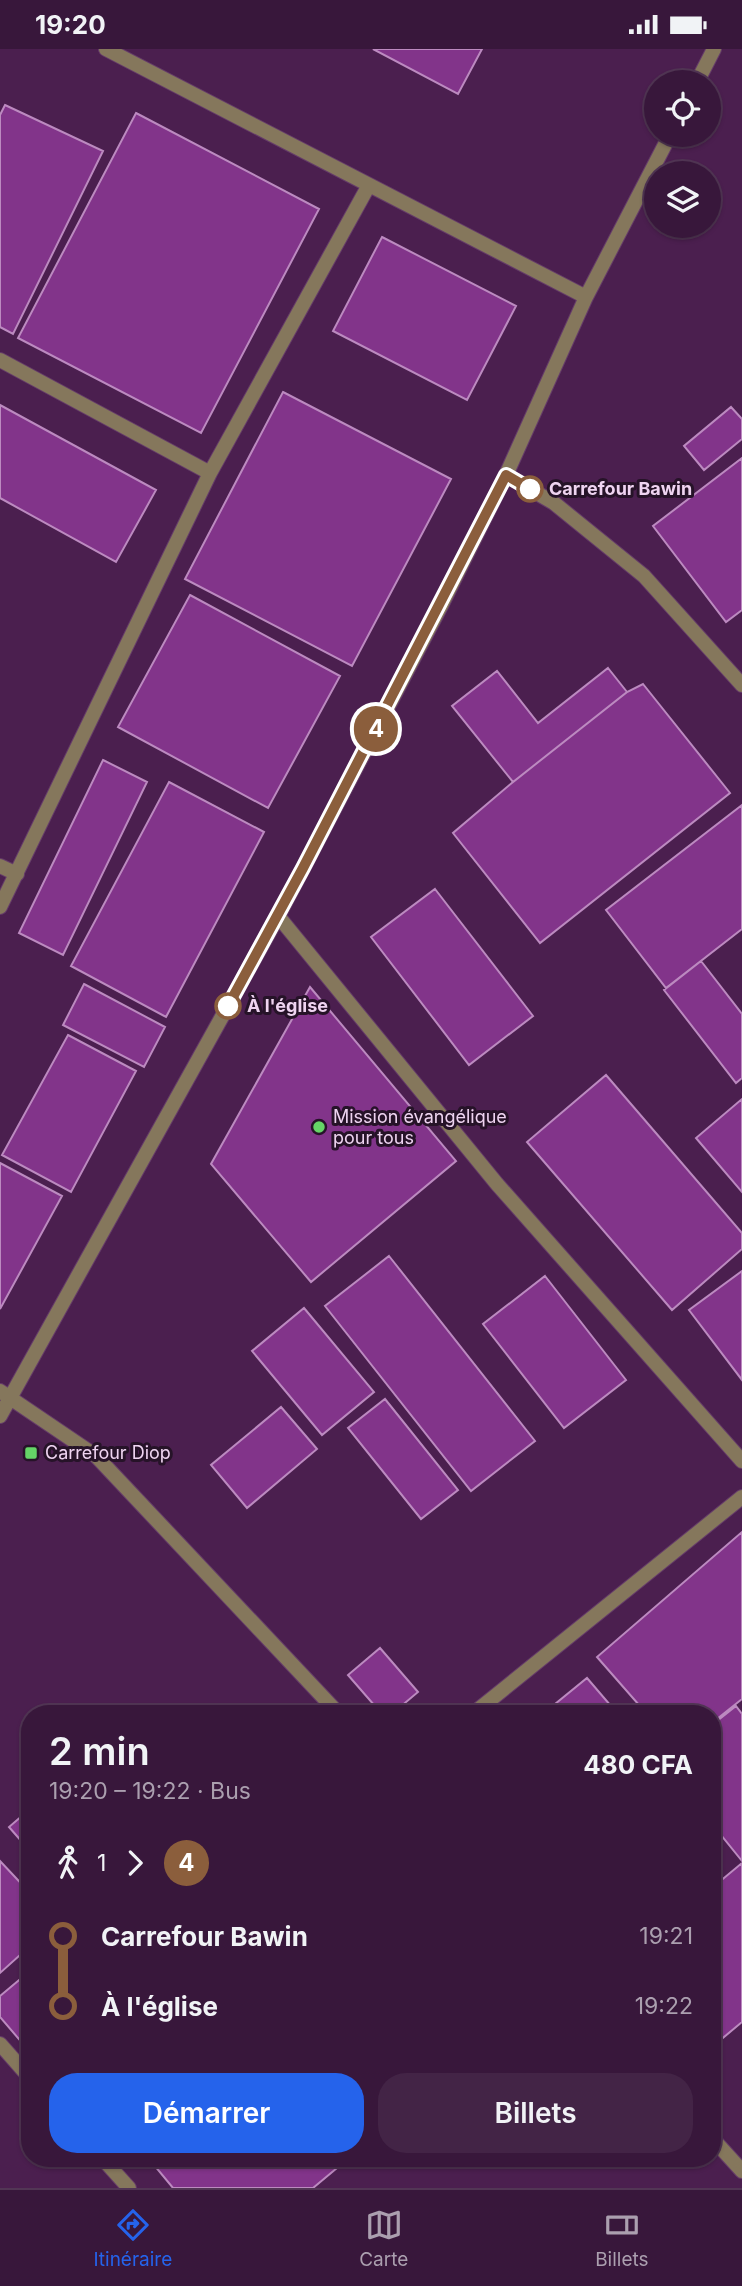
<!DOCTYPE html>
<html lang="fr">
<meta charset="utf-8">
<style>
body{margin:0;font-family:Inter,sans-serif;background:#432446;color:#f1f3f6;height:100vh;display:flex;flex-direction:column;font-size:26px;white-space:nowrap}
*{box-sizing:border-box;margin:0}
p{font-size:23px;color:#ab9faf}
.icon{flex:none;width:38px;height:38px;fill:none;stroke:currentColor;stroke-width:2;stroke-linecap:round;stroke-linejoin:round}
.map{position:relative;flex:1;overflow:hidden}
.details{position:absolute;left:21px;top:1656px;width:700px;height:462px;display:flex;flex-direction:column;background:#38173b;border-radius:28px;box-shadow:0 2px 5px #0004,0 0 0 2px #523655}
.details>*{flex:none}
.badge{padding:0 14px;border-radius:23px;font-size:24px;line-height:46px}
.buttons{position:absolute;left:644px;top:21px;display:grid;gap:14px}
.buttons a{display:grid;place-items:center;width:77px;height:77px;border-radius:50%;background:#38173b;box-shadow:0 2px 5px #0004,0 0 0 2px #523655;font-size:35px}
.map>.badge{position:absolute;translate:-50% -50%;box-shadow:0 0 0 4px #fff}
.legs{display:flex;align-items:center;gap:10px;height:77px;padding:0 28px;font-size:23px}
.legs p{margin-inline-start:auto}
.overview{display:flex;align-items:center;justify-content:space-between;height:119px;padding:0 28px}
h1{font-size:38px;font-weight:600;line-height:52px}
.cta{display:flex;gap:14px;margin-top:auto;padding:14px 28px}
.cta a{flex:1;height:80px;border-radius:28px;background:#2563eb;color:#fff;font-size:28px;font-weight:600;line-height:80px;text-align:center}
.cta a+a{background:#432446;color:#f1f3f6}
ul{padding:0 28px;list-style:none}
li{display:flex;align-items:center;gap:24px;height:70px;font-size:26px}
li i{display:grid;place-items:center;width:10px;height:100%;margin:0 9px;background:currentColor}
li i::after{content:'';width:18px;height:18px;margin:-9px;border:5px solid;border-radius:50%;background:#38173b}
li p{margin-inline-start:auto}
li:first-child i{background:linear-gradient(#0000 50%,currentColor 0)}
li:last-child i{background:linear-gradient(currentColor 50%,#0000 0)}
.status{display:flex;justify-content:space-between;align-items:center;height:49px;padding:0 35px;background:#38173b;direction:ltr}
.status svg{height:19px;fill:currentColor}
.tabs{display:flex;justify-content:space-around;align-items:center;height:98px;border-top:2px solid #523655;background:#38173b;font-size:19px;color:#ab9faf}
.tabs a{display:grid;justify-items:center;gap:4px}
.tabs .current{color:#2563eb}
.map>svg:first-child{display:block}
.building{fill:#82348a;stroke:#bc8ac0;stroke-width:2}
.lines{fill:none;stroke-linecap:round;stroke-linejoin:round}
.street-casing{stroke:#653c69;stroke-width:16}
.street{stroke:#85775c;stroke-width:14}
.line-1-casing{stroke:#fff;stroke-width:16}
.line-1{stroke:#8b5e3c;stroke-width:10}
.stop-1-dot{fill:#fff;stroke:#8b5e3c;stroke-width:3.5}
.poi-dot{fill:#65d467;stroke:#261328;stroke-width:2.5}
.labels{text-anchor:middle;stroke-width:6;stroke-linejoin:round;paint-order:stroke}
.stop-label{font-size:18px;font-weight:bold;fill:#efd4f1;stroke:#261328;text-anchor:start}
.poi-label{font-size:18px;fill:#efd4f1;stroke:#261328;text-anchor:start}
</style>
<div class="status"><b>19:20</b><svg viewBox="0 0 49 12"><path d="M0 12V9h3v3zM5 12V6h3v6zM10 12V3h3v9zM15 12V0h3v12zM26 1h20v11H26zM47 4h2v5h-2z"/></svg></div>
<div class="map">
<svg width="742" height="2139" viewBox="0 0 742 2139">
<rect width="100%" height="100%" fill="#4b1f4f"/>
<path class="building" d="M373 0H482L458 45Z
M5 56 103 102 13 285 0 278V66Z
M136 64 319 160 201 384 18 289Z
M382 188 516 257 467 351 333 282Z
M283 343 451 430 352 617 185 530Z
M0 356 156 441 116 513 0 449Z
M731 358 742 370V390L704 421 684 397Z
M742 409V561L726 573 653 477Z
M190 546 340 627 268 759 118 678Z
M608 619 627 643 513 733 452 657 497 622 538 674Z
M643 635 730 744 540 894 453 784 513 733 627 643Z
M103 711 147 733 63 906 19 884Z
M169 733 264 783 166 968 71 917Z
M742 756V880L666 939 606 861Z
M435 840 533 967 469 1016 371 888Z
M701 912 742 965V1029L736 1034 664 941Z
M84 935 165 978 144 1018 63 976Z
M310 938 456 1112 311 1233 211 1115Z
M68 986 136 1022 71 1143 2 1106Z
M606 1026 742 1184V1200L672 1261 527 1093Z
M742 1050V1143L696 1089Z
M0 1114 62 1147 0 1260Z
M389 1207 535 1392 471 1442 325 1257Z
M742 1222V1331L689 1261Z
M545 1227 626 1331 564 1379 483 1275Z
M304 1259 374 1343 322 1386 252 1302Z
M385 1350 458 1441 421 1470 348 1379Z
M281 1358 317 1400 247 1459 211 1416Z
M742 1483V1650L712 1674V1664H646L597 1608Z
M380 1599 418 1643 393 1664H381L348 1626Z
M587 1629 617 1664H544Z
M736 1657 742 1665V1812L712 1775V1676Z
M30 1760V1802L9 1778Z
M0 1812 30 1844V1897L0 1924Z
M742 1814V1973L712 1998V1839Z
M30 1922V2003L0 1968V1947Z
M164 2109H349L313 2139H173L154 2116Z"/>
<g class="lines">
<g class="street-casing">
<path id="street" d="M106 0 586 248
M697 33 714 0
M0 311 210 424
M506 426 554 454 644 527 742 636
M0 817 17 825
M0 858 210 424 369 136
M278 867 497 1135 742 1412
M0 1342 96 1407 338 1664
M0 1367 278 867 442 555 506 426 586 248 670 86
M474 1664 742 1448
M0 1995 30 2029
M712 2089 742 2122
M102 2109 129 2139"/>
</g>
<use href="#street" class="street"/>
</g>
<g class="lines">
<g class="line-1-casing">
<path id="line-1" d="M228 957 303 819 506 426 530 440"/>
</g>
<use href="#line-1" class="line-1"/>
</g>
<g class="stop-1-dot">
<circle cx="530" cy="440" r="12"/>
<circle cx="228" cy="957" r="12"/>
</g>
<g class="poi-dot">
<circle cx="319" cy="1078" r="7"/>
<rect x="24" y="1397" width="14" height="14" rx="3.5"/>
</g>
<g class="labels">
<g class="stop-label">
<text x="549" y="446">Carrefour Bawin</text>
<text x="247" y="963">À l'église</text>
</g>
<g class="poi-label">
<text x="333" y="1074">Mission évangélique<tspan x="333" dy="21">pour tous</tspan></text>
<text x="45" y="1410">Carrefour Diop</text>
</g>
</g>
</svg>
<div class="buttons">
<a><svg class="icon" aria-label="locate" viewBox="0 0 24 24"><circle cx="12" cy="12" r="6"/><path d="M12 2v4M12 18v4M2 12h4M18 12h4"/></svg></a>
<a><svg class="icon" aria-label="layers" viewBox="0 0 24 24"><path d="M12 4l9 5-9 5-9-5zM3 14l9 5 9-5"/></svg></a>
</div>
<b class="badge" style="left:376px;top:680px;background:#8b5e3c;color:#fff">4</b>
<section class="details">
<div class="overview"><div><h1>2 min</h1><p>19:20 – 19:22 · Bus</p></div><b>480 CFA</b></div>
<div class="legs"><svg class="icon" aria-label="walk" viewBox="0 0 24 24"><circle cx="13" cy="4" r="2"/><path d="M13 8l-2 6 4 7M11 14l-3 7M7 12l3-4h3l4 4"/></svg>1<svg class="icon" aria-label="forward" viewBox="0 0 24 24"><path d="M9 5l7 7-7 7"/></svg><b class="badge" style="background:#8b5e3c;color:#fff">4</b></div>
<ul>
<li><i style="color:#8b5e3c"></i><b>Carrefour Bawin</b><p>19:21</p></li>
<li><i style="color:#8b5e3c"></i><b>À l'église</b><p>19:22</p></li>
</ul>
<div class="cta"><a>Démarrer</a><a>Billets</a></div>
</section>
</div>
<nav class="tabs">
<a class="current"><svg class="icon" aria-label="directions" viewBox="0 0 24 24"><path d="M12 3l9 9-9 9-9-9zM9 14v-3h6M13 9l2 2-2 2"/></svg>Itinéraire</a>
<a><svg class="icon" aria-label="map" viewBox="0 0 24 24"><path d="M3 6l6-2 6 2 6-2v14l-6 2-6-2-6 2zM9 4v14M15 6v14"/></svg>Carte</a>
<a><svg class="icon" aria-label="tickets" viewBox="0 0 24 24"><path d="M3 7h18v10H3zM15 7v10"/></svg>Billets</a>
</nav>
